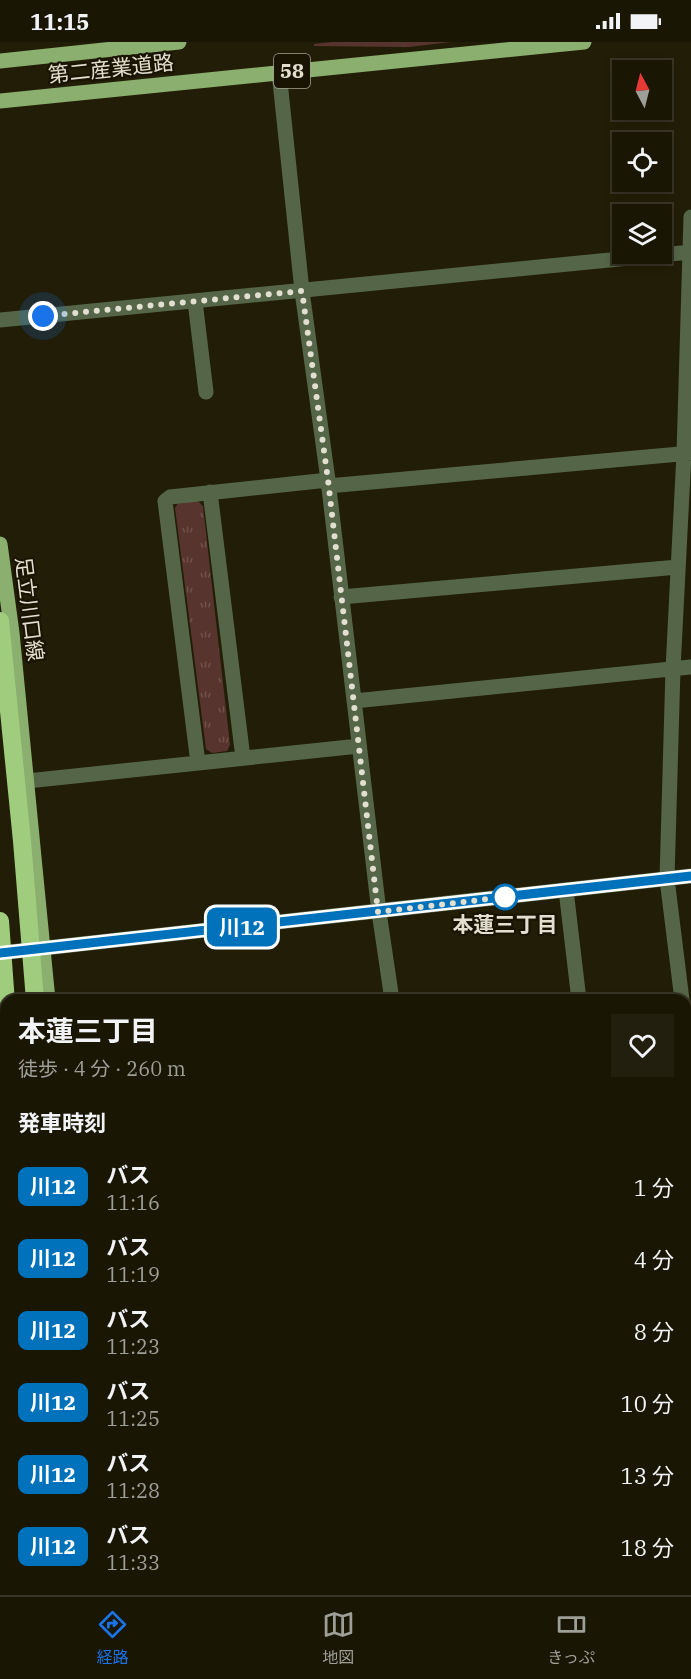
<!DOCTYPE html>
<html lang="ja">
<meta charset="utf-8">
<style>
body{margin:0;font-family:"IBM Plex Serif","Noto Sans JP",serif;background:#231f0e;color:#f1f3f6;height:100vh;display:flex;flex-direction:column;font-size:22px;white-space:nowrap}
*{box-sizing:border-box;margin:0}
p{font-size:20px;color:#9f9f9a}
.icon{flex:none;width:33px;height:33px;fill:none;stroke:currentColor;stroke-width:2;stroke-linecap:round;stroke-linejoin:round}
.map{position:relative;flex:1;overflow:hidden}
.panel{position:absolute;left:0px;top:952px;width:692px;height:602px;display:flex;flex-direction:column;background:#1a1604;border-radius:18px 18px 0 0;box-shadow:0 3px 9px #0003,0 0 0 2px #383526}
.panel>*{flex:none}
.badge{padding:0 12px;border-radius:9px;font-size:21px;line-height:39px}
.needle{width:39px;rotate:353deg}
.tools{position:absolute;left:612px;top:18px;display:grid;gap:12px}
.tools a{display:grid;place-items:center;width:60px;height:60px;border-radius:0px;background:#1a1604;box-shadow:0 3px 9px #0003,0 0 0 2px #383526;font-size:30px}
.you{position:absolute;width:30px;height:30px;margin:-15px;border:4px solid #fff;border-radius:50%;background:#1a73e8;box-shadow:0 0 0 9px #1a73e833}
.map>.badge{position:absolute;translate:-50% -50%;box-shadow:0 0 0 3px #fff}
h2{padding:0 18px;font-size:22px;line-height:54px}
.round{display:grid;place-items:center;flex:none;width:63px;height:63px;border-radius:0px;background:#231f0e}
.head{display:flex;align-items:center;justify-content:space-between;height:102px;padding:0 18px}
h1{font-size:28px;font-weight:700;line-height:45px}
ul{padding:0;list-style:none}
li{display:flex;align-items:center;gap:18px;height:72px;padding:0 18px}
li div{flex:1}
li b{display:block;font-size:22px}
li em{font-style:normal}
li .badge{min-width:66px;font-weight:700;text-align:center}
.status{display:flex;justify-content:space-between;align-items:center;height:42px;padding:0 30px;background:#1a1604;direction:ltr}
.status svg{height:16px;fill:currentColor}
.tabs{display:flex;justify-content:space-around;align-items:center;height:84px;border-top:2px solid #383526;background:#1a1604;font-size:16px;color:#9f9f9a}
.tabs a{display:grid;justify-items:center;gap:3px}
.tabs .current{color:#1a73e8}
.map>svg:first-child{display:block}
.grass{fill:url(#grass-tufts)}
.park{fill:url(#park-crowns)}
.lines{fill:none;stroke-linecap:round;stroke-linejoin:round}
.minor{stroke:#546647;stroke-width:15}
.major{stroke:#8aaf6e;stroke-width:15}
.highway{stroke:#9fcd7d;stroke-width:18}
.line-casing{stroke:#fff;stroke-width:14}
.line{stroke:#0072bc;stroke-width:9}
.walk{stroke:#e2dfd1;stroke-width:6;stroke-dasharray:0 10.8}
.stop-dot{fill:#fff;stroke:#0072bc;stroke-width:3}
.labels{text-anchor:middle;stroke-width:4.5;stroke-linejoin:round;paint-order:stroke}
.shield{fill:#181401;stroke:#a5a293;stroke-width:1.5}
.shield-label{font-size:20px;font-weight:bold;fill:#e2dfd1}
.street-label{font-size:21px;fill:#e2dfd1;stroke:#181401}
.stop-label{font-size:21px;font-weight:bold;fill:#e2dfd1;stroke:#181401}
</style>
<div class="status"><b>11:15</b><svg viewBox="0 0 49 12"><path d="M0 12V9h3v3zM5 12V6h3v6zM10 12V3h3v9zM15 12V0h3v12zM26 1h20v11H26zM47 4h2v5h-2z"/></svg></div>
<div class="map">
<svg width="691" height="1553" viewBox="0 0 691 1553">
<defs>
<pattern id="grass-tufts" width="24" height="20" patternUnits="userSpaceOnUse" patternTransform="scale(1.5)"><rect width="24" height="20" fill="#57342d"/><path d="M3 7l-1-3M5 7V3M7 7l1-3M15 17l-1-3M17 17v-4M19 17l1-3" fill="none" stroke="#6f514a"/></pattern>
<pattern id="park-crowns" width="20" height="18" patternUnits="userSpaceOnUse" patternTransform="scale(1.5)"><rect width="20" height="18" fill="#57342d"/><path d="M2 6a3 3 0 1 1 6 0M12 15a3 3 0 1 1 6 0" fill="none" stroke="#6f514a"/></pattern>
</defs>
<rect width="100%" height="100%" fill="#221d06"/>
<path class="grass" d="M332 0H451L409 5 314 4V2Z
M197 458 203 464 230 703 227 709 212 711 206 707 175 466 179 460Z"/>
<path class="park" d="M686 1093 691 1096V1470L686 1462Z"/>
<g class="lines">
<path class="minor" d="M279 30 302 249 328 438 379 870 392 958
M195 259 206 350
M0 278 691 210
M328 444 691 411
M210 450 243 716
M341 555 678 525
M354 659 691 625
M198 721 165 459 170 455 328 438
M27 739 359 704
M566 848 579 958
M0 911 691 834
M682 958 667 837 673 627 684 412 691 175
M686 985 691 1029
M686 1074 691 1073
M0 1394H6
M686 1495 691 1503
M415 1548 418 1553"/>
<path class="major" d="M0 19 179 0
M0 59 584 0
M0 502 12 591 48 958
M78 1548 79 1553"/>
<path class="highway" d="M0 579 22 799 35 958
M0 879 6 961
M0 1225 6 1376
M39 1548V1553
M64 1548V1553
M7 1553V1548"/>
</g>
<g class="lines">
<g class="line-casing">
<path id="line" d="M0 911 691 834"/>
</g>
<use href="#line" class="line"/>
<path class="walk" d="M43 274 302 249 328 438 378 870 505 855"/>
</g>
<circle class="stop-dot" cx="505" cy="855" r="12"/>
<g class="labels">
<rect class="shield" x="274" y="12" width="36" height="34" rx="4.5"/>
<g class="shield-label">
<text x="292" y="36">58</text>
</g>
<g class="street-label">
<text transform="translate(111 27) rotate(-6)" y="7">第二産業道路</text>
<text transform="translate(29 567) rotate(83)" y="7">足立川口線</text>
</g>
<g class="stop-label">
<text x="505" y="890">本蓮三丁目</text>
</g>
</g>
</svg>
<div class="tools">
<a><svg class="needle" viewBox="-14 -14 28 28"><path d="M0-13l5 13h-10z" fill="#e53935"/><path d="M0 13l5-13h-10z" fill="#9f9f9a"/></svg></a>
<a><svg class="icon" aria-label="locate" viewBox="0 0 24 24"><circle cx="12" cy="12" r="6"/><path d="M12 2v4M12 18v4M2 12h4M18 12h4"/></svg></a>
<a><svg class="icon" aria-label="layers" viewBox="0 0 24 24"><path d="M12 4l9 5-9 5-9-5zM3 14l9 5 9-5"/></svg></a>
</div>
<div class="you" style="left:43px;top:274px"></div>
<b class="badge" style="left:242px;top:885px;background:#0072bc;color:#fff">川12</b>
<section class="panel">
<div class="head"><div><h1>本蓮三丁目</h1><p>徒歩 · 4 分 · 260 m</p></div><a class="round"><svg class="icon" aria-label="heart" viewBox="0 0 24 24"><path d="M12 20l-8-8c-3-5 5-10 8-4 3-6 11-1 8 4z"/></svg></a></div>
<h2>発車時刻</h2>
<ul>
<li><span class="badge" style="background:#0072bc;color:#fff">川12</span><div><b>バス</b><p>11:16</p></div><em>1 分</em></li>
<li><span class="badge" style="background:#0072bc;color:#fff">川12</span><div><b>バス</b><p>11:19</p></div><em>4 分</em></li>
<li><span class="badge" style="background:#0072bc;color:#fff">川12</span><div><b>バス</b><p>11:23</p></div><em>8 分</em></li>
<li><span class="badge" style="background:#0072bc;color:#fff">川12</span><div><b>バス</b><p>11:25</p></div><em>10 分</em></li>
<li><span class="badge" style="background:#0072bc;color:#fff">川12</span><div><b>バス</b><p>11:28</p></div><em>13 分</em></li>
<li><span class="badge" style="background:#0072bc;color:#fff">川12</span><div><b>バス</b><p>11:33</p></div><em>18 分</em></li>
</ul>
</section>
</div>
<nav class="tabs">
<a class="current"><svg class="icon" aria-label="directions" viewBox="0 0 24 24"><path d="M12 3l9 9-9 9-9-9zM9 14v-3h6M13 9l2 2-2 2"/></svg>経路</a>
<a><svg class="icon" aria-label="map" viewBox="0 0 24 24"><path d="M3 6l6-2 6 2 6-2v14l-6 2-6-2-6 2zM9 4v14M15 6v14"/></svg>地図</a>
<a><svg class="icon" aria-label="tickets" viewBox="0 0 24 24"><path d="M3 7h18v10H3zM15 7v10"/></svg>きっぷ</a>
</nav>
